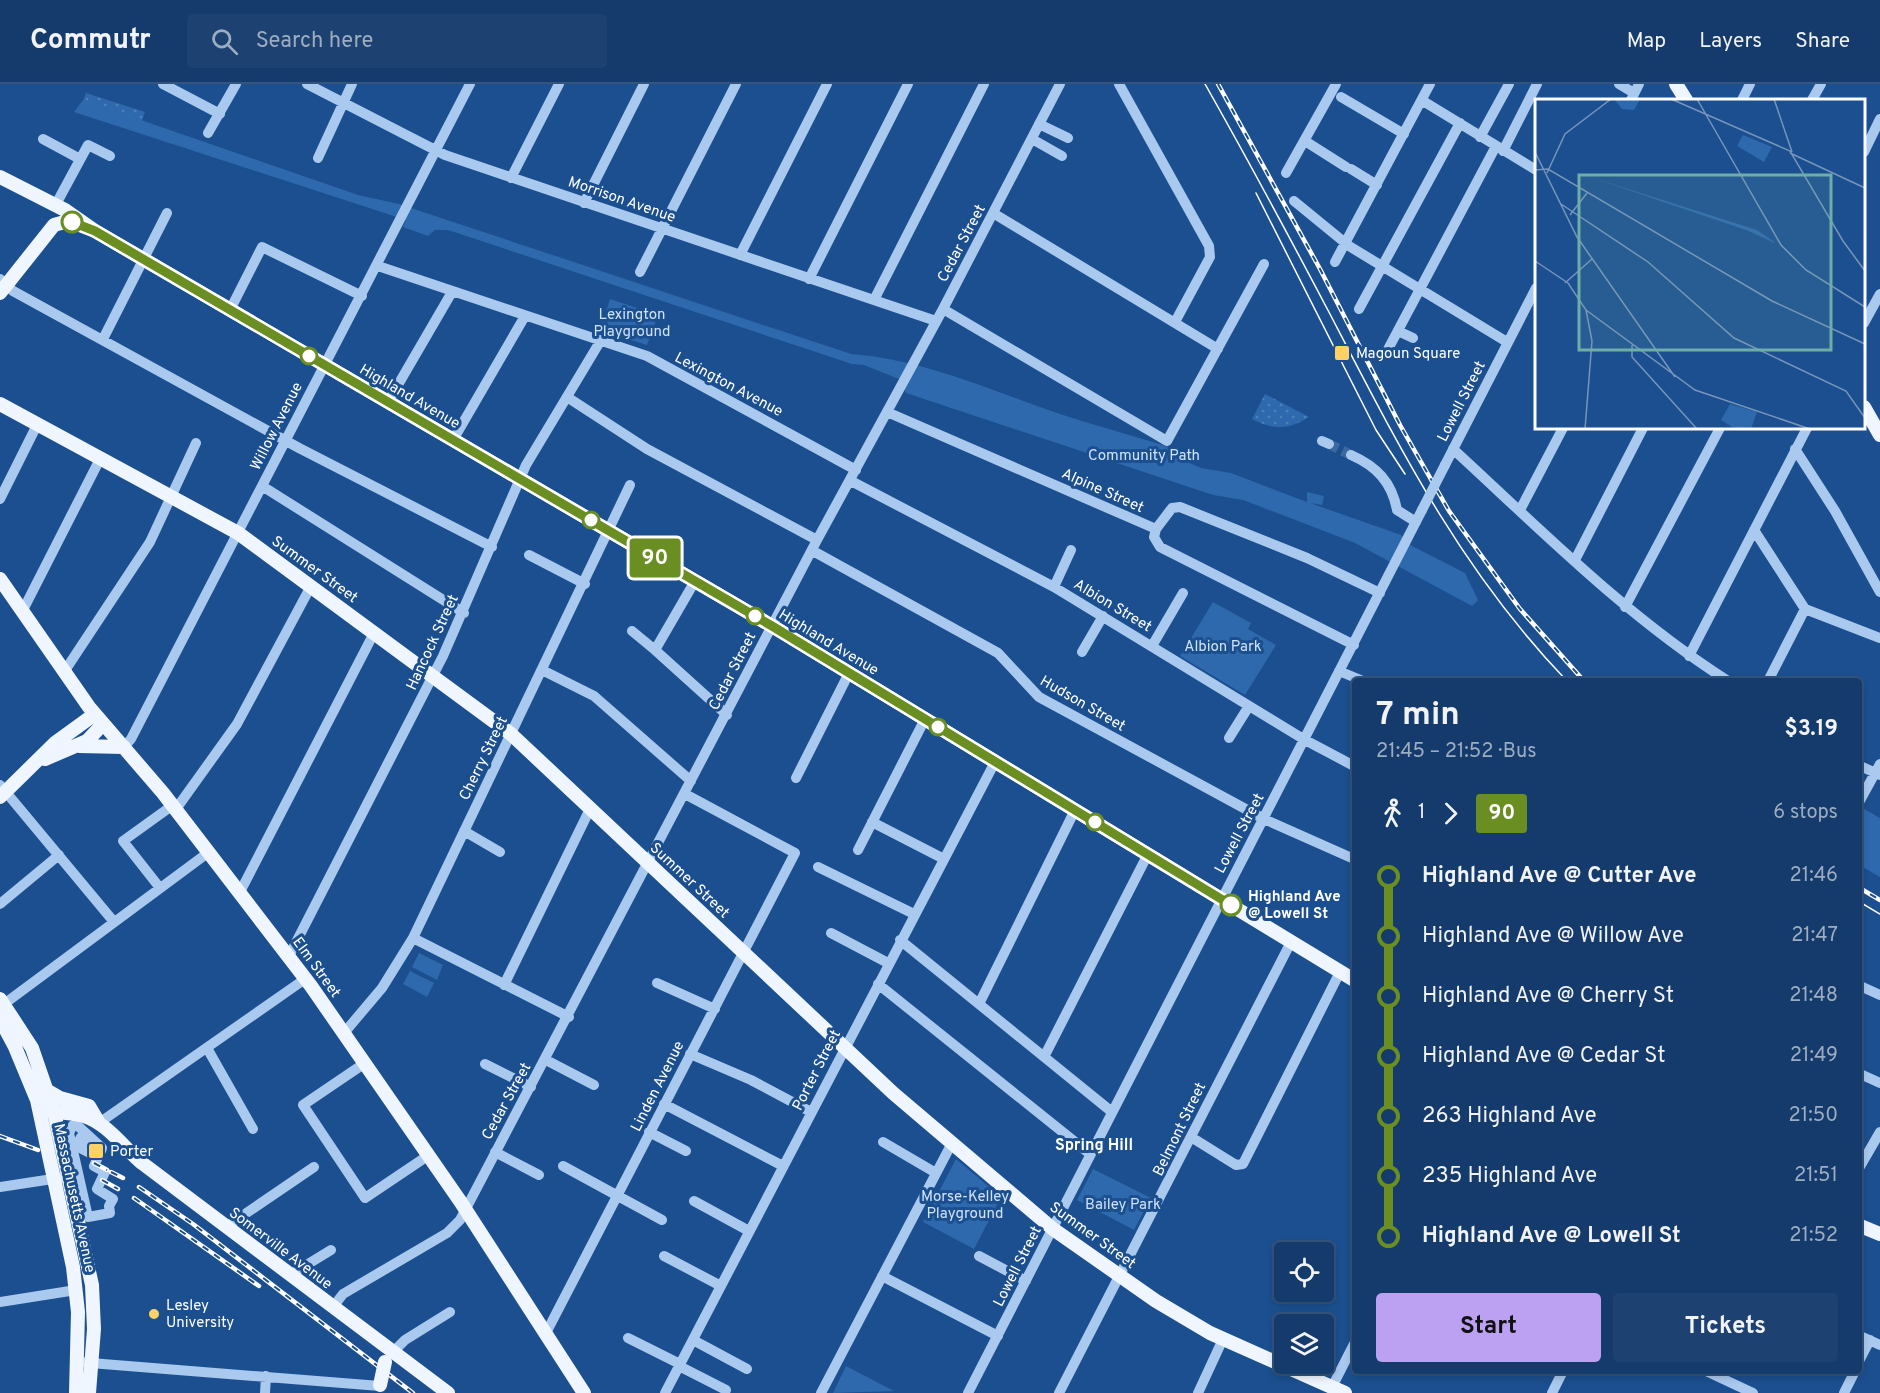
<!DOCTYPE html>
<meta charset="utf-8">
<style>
body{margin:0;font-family:Overpass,sans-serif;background:#1d4271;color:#f1f3f6;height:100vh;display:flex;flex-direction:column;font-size:22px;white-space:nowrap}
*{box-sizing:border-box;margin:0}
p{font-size:20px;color:#9dadc1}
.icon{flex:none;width:33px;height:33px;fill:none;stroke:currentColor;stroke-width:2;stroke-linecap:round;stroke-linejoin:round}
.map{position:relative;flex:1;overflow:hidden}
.side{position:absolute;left:1352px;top:594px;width:510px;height:696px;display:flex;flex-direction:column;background:#143b6b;border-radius:6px;box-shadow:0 3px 9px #0003,0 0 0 2px #33557e}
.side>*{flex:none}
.badge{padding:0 12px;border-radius:4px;font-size:21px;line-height:39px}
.tools{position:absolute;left:1274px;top:1158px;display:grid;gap:12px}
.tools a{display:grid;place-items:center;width:60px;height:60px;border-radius:6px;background:#143b6b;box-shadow:0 3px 9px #0003,0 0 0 2px #33557e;font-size:30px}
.map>.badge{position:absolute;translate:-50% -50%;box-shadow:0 0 0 3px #fff}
.legs{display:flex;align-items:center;gap:9px;height:66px;padding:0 24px;font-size:20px}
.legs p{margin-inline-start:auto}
.overview{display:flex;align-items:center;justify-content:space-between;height:102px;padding:0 24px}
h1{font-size:33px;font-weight:700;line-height:45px}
.primary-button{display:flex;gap:12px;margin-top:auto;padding:12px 24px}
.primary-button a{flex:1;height:69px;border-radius:6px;background:#bca0f2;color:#111;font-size:24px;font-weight:700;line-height:69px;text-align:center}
.primary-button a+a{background:#1d4271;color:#f1f3f6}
ul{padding:0 24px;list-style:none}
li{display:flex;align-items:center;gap:21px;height:60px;font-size:22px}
li i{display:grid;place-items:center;width:9px;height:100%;margin:0 8px;background:currentColor}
li i::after{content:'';width:15px;height:15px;margin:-8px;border:4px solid;border-radius:50%;background:#143b6b}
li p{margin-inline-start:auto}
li:first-child i{background:linear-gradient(#0000 50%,currentColor 0)}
li:last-child i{background:linear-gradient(currentColor 50%,#0000 0)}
header{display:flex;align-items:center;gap:36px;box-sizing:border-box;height:84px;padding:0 30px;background:#143b6b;border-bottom:2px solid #33557e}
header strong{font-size:28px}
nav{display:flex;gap:33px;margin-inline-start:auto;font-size:21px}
.search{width:420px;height:54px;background:#1d4271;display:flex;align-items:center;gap:15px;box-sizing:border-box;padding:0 21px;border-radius:6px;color:#9dadc1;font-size:22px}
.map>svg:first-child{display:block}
.grass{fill:url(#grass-dots)}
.park{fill:#2e69ad}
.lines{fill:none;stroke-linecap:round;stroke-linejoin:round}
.minor-tunnel{stroke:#3d69a0;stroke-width:10;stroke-dasharray:10 5;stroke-linecap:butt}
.minor{stroke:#a9c9ee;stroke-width:10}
.major{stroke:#f0f6ff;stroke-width:14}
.tram{stroke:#fff;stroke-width:1.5}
.rail-casing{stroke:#fff;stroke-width:4.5}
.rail{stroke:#1b4f8f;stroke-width:2;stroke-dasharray:7;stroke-linecap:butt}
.minor-bridge{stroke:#a9c9ee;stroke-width:10}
.major-bridge{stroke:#f0f6ff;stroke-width:14}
.line-1-casing{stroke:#fff;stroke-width:14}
.line-1{stroke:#6b8e23;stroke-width:9}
.stop-1-dot{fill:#fff;stroke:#6b8e23;stroke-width:3}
.poi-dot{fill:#ffd166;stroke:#1b4f8f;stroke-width:2}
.labels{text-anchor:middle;stroke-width:6;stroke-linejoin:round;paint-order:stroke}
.street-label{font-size:15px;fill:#fff;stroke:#1b4f8f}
.park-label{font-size:15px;fill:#cfe3fa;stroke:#1b4f8f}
.poi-label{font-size:15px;fill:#fff;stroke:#1b4f8f;text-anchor:start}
.stop-label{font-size:15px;font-weight:bold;fill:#fff;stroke:#1b4f8f;text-anchor:start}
.neighbourhood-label{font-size:16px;font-weight:bold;fill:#fff;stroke:#1b4f8f}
.inset-road{fill:none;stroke:#7695bc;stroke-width:1.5}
.view{fill:#6fada8;fill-opacity:0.15;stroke:#6fada8;stroke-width:3}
.inset-edge{fill:none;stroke:#fff;stroke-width:3}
</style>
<header>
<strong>Commutr</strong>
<div class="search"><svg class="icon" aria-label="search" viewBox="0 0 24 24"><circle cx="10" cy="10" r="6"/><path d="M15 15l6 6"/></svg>Search here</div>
<nav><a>Map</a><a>Layers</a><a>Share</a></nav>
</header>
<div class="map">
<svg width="1880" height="1309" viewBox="0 0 1880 1309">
<defs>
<pattern id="grass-dots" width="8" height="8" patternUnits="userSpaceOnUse" patternTransform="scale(1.5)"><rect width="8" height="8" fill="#2e69ad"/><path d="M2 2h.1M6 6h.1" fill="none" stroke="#4d80b9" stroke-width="1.8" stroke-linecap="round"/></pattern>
</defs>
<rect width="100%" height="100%" fill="#1b4f8f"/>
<path class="grass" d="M86 9 145 28 141 39 82 20Z
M1265 310 1309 333C1289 346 1272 346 1252 335Z"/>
<path class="park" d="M83 16 358 111 399 120 851 270C923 275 992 307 1060 330 1099 343 1139 353 1178 366L1176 373 1201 384 1231 389 1307 418V408L1324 412 1322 421 1310 419 1401 451 1412 462 1465 489 1478 516 1472 522 1355 459 1243 416 1213 411 906 309 899 295 864 281 852 280 448 146H435L428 152 403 143 406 136 74 28Z
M610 215 658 231 647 261 600 246Z
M1213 518 1251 539 1248 545 1276 561 1245 611 1180 572Z
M1864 725 1880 734V793L1861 782 1859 786V736Z
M419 869 443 881 437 896 412 883Z
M410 887 434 899 427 913 403 900Z
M956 1075 1001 1113 974 1165 923 1138Z
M1093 1085 1151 1114 1134 1146 1077 1116Z
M846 1282 894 1307 833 1309Z"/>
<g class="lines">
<path class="minor-tunnel" d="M1329 360 1351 371"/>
<path class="minor" d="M163 0 220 30
M307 0 445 71 936 237
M1119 0 1209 162 1210 173 1175 238
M1619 0 1634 9
M1341 13 1404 50
M1631 16 1639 0
M1742 16 1750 0
M1812 16 1821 0
M1423 17 1536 86
M1039 40 1068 54
M208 49 236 0
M1480 53 1509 0
M43 55 80 75
M1032 55 1062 72
M1305 57 1346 83
M1503 67 1537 0
M1864 68 1880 35
M318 74 352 0
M1351 85 1377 101
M1286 89 1336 0
M511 94 559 0
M1294 117 1349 162 1507 258
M584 119 644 0
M55 122 88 61 110 72
M993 129 1218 265
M740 171 827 0
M1335 178 1430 0
M378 182 647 272 856 386
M640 188 736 0
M0 195 13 207 299 364 492 463
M809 195 908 0
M874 216 984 0
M943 225 1167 357 1264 180
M1359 225 1460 39
M230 226 262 163 362 212
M1864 239 1880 210
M1398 247 1413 254
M103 255 167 129
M1386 269 1496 62
M567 313 647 365 817 456
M388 318 452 208
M887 328 1156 445
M453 356 525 232
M1322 357 1329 360
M1453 365C1541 446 1626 532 1728 597
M1795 365 1835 427 1880 508
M1351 371C1376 382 1392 398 1397 426L1416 438
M1445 381 1536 204
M851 397 1054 503 1305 656 1354 682
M262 402 464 529
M0 415 37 341
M1520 426 1563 344
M1754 446 1805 525 1880 554
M813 467 998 569 1039 613 1264 735 1354 775
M529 471 585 500
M1575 476 1643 344
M695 497 655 566 727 631
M1054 503 1071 466
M1625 523 1720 344
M22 528 100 375
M632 547 655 566
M1354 561 1160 463 1154 453 1156 445 1172 424 1180 423 1307 474 1380 509
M1152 562 1183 509
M1082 568 1103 532
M1689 572 1807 344
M542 586 594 612 691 697
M1339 587 1363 597
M64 588 150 458 196 359
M1768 597 1805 525
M1229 654 1249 622
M124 663 131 655 470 0
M1858 681 1880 691
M796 694 849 589
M0 701 114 838
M1858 720 1880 680
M176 725 237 640 311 502
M872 738 944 775
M464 747 500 768
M858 766 925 635
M818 783 914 830
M160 804 123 757 173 721
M240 808 374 549
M0 820 59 771
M831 849 888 879
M413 854 569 933
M900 856 1112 1028
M289 872 443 572 526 381 601 256
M657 899 715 925
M878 900 1090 1070
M504 901 590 725
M1858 901 1880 911
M4 920 209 768
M979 920 1075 726
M344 949 382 904 413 854 630 401
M207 964 253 1045
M690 970 751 996 811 1028
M1044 973 1148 770
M546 976 594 1001
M365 979 303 1021 365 1114 429 1071
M485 980 531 1003
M1858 989 1880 999
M664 1020 783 1082
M99 1039 305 895
M73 1041 78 1042 102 1064 101 1067 88 1061 90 1058 81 1053 79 1057 82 1065 98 1073 94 1082 105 1088 97 1105 113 1115 109 1122 110 1129 88 1133 69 1049Z
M649 1048 686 1067
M1191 1053 1236 1081 1243 1080 1340 888
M883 1058 936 1089
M495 1068 539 1091
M563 1082 662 1136
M1858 1086 1880 1048
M0 1103 59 1094
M694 1117 749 1147
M226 1143 314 1083
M664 1172 721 1202
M979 1172 1026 1197
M290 1191 331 1166
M882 1192 998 1252
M0 1218 76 1206
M333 1223 343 1210 447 1149 460 1136 817 456 943 225 1060 0
M546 1249 795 769 685 710
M1858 1251 1880 1261
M628 1254 680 1280
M693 1256 747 1285
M393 1268 405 1256 450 1228
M78 1278 380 1302
M1858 1279 1870 1256
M679 1282 726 1306
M1706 1287 1753 1309
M1332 1303 1354 1260
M265 1309 266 1292
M665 1309 995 678
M821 1309 952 1059
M968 1309 1422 426
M1059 1309 1291 858
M1198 1309 1223 1255
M1552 1309 1563 1287
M1844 1309 1855 1287"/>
<path class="major" d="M1676 0 1686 16
M0 93 65 126 95 147 772 542 1354 896
M0 209 54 141 68 137 81 141
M0 320 238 449 511 650 893 1009 1053 1145 1156 1217 1210 1249 1345 1309
M1864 323 1880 351
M0 495 89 623 163 709 311 902 460 1117 584 1309
M79 662 124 663
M45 675 87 657 103 640
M0 713 55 659 95 630
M0 915 32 964 54 1028 92 1201 94 1245 89 1309
M0 935 15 963 37 1016 73 1183 78 1228 76 1309
M48 1007 60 1014 89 1022 99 1039
M37 1016C48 1033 67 1026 84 1032 107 1039 124 1064 142 1079L448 1309
M1858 1141 1880 1150"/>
<path class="tram" d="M1205 0C1248 76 1290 154 1331 232 1400 365 1462 488 1567 597
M1256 109 1376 346 1405 390
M1858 817 1880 830"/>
<g class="rail-casing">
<path id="rail" d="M1218 0 1320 185 1400 341 1449 427 1520 525 1584 597
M1858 803 1880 816
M0 1052 38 1066
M94 1079 107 1086
M111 1088 123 1094
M102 1096 118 1105
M139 1103 193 1140 413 1309
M134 1114 259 1202"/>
</g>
<use href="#rail" class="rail"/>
<path class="minor-bridge" d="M1422 426 1445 381"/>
<path class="major-bridge" d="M380 1301 385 1278"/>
</g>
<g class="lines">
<g class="line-1-casing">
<path id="line-1" d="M72 138 95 147 772 542 1231 821"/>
</g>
<use href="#line-1" class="line-1"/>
</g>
<g class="stop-1-dot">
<circle cx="72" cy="138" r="10"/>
<circle cx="309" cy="272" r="8"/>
<circle cx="591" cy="436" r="8"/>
<circle cx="755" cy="532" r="8"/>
<circle cx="938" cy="643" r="8"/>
<circle cx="1095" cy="738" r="8"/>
<circle cx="1231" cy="821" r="10"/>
</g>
<g class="poi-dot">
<rect x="1334" y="261" width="16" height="16" rx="3"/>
<rect x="88" y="1059" width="16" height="16" rx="3"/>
<circle cx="154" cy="1230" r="6"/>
</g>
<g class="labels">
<g class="street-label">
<text transform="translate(622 115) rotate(19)" y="5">Morrison Avenue</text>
<text transform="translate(961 159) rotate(-62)" y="5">Cedar Street</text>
<text transform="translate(729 300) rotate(28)" y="5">Lexington Avenue</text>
<text transform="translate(410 312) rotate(30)" y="5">Highland Avenue</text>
<text transform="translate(1461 317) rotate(-63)" y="5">Lowell Street</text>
<text transform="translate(276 342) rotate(-63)" y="5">Willow Avenue</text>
<text transform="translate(1103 406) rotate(24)" y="5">Alpine Street</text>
<text transform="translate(315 485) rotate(36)" y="5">Summer Street</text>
<text transform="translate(1113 521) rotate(31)" y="5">Albion Street</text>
<text transform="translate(432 558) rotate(-65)" y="5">Hancock Street</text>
<text transform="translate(829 558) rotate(31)" y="5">Highland Avenue</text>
<text transform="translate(732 587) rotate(-63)" y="5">Cedar Street</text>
<text transform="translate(1083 619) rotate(30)" y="5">Hudson Street</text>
<text transform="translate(483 674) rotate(-64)" y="5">Cherry Street</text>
<text transform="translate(1239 749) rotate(-62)" y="5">Lowell Street</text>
<text transform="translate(690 796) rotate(43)" y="5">Summer Street</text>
<text transform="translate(317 883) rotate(54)" y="5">Elm Street</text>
<text transform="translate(816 986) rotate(-63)" y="5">Porter Street</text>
<text transform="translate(657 1002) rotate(-63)" y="5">Linden Avenue</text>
<text transform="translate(506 1017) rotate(-61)" y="5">Cedar Street</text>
<text transform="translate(1179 1045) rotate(-64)" y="5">Belmont Street</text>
<text transform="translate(75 1114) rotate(78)" y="5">Massachusetts Avenue</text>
<text transform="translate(1093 1151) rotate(36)" y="5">Summer Street</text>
<text transform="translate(281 1164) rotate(37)" y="5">Somerville Avenue</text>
<text transform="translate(1017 1182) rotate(-63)" y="5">Lowell Street</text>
</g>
<g class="park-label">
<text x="632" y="235">Lexington<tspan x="632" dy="17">Playground</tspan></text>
<text x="1144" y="376">Community Path</text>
<text x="1223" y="567">Albion Park</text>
<text x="965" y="1117">Morse-Kelley<tspan x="965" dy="17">Playground</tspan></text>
<text x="1123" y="1125">Bailey Park</text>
</g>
<g class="poi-label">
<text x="1356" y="274">Magoun Square</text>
<text x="110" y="1072">Porter</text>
<text x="166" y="1226">Lesley<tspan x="166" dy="17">University</tspan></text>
</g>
<g class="stop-label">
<text x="1248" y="817">Highland Ave<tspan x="1248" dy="17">@ Lowell St</tspan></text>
</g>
<g class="neighbourhood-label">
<text x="1094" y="1066">Spring Hill</text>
</g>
</g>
<g transform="translate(1535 15)">
<rect width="330" height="330" fill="#1b4f8f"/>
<path d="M79 0H105L99 11 87 10ZM208 36 237 48 229 63 202 47ZM55 78 222 131 242 145 211 131ZM195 305 222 313 216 330H200L186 321Z" fill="#2e69ad"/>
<path class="inset-road" d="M136 0 255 52 308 142 330 172M162 0 246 146 271 171 330 208M239 0 257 53M0 53 42 138 140 278M255 54 330 89M0 71 13 70 237 202 330 245M12 74 30 35 76 0M26 105 113 163 199 239 311 292 330 319M35 116 52 94M0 162 33 184 51 211 57 242 50 330M30 184 57 160M51 211 160 291 275 330M97 246V258L162 330"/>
<path class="view" d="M44 76H296V251H44Z"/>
<rect width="330" height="330" class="inset-edge"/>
</g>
</svg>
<div class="tools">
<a><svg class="icon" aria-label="locate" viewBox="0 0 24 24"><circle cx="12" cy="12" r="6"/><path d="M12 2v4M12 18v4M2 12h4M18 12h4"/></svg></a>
<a><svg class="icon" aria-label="layers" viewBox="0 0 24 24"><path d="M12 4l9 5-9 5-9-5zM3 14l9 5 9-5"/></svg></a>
</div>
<b class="badge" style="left:655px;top:474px;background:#6b8e23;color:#fff">90</b>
<section class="side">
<div class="overview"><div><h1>7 min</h1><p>21:45 – 21:52 · Bus</p></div><b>$3.19</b></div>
<div class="legs"><svg class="icon" aria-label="walk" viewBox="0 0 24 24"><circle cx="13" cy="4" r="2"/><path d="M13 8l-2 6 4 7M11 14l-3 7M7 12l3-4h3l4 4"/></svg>1<svg class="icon" aria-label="forward" viewBox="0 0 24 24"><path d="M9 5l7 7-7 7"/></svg><b class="badge" style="background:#6b8e23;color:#fff">90</b><p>6 stops</p></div>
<ul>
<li><i style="color:#6b8e23"></i><b>Highland Ave @ Cutter Ave</b><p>21:46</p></li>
<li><i style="color:#6b8e23"></i><span>Highland Ave @ Willow Ave</span><p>21:47</p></li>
<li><i style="color:#6b8e23"></i><span>Highland Ave @ Cherry St</span><p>21:48</p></li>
<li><i style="color:#6b8e23"></i><span>Highland Ave @ Cedar St</span><p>21:49</p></li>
<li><i style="color:#6b8e23"></i><span>263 Highland Ave</span><p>21:50</p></li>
<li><i style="color:#6b8e23"></i><span>235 Highland Ave</span><p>21:51</p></li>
<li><i style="color:#6b8e23"></i><b>Highland Ave @ Lowell St</b><p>21:52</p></li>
</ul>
<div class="primary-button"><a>Start</a><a>Tickets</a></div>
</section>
</div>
